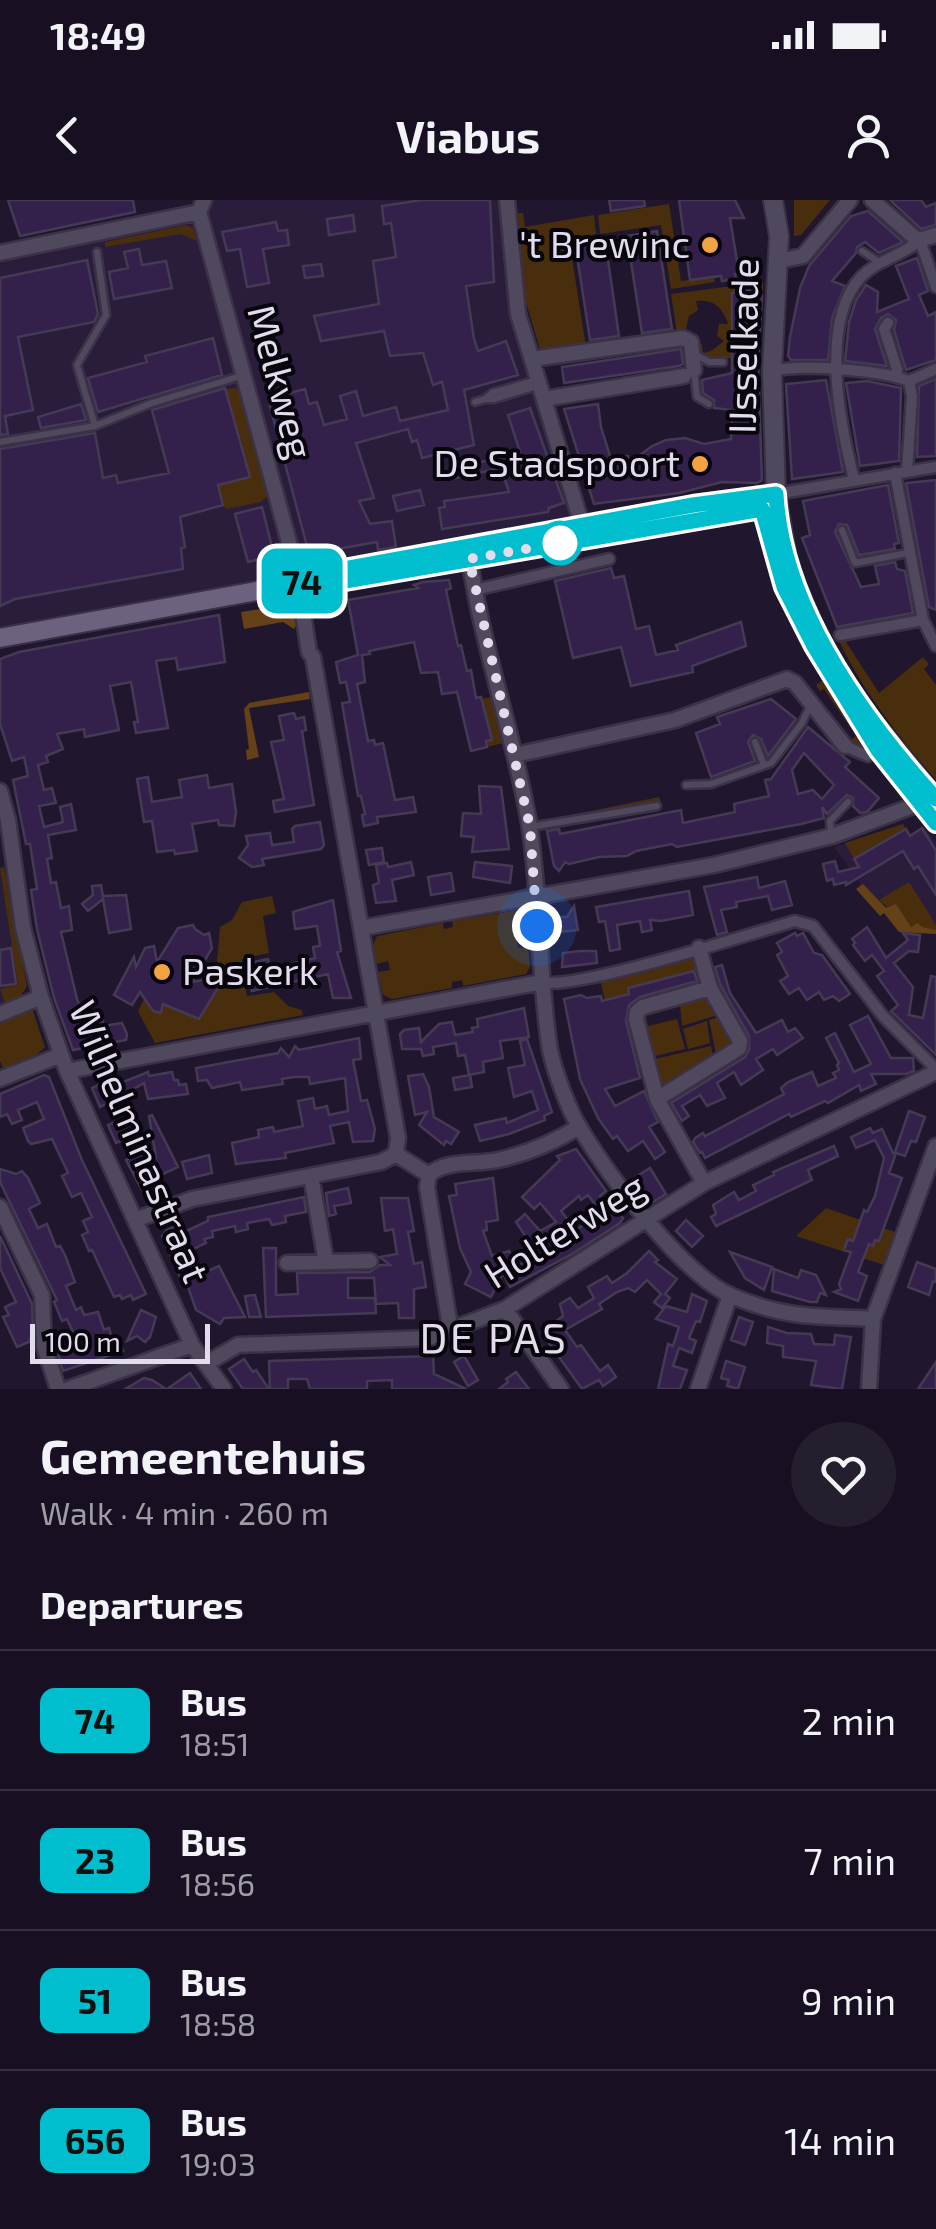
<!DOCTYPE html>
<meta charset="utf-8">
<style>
body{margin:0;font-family:"Exo 2",sans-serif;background:#251e2f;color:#f1f3f6;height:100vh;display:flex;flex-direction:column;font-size:38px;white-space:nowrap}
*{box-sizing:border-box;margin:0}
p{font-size:32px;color:#9f9da5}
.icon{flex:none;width:55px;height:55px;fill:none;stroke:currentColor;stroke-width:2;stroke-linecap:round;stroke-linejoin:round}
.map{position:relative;height:1189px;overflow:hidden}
.side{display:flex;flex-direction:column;background:#181022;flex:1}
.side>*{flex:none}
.badge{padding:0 20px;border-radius:15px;font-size:35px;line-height:65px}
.scale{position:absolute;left:30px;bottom:25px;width:180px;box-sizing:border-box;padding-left:10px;border:5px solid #e3dced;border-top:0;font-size:28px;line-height:35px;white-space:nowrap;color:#e3dced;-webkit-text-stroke:8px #08050d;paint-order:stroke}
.you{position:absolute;width:50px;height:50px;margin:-25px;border:8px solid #fff;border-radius:50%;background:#1a73e8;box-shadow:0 0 0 15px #1a73e833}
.map>.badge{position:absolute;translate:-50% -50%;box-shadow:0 0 0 5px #fff}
h2{padding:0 40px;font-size:38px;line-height:90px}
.round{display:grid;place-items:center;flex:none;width:105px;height:105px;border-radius:52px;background:#251e2f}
.overview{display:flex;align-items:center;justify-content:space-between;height:170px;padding:0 40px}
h1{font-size:48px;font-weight:700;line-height:75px}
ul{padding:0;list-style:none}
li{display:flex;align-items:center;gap:30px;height:140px;padding:0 40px;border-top:2px solid #363040}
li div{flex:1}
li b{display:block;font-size:38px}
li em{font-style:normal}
li .badge{min-width:110px;font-weight:700;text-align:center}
.status{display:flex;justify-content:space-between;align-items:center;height:70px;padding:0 50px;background:#181022;direction:ltr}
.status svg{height:28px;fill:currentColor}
header{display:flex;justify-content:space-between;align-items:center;height:130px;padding:0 40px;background:#181022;font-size:45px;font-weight:700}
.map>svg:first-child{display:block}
.built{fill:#2a1d3b}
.green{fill:#492e0d}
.forest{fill:#644116}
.building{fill:#34214b;stroke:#443a54;stroke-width:2.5;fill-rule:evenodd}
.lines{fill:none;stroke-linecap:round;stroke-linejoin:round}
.service-casing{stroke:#3b3248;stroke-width:11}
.pedestrian-casing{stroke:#3b3248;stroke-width:15}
.minor-casing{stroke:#3b3248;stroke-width:19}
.tertiary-casing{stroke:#3b3248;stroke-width:22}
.secondary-casing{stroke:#3b3248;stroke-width:22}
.service{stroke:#50485c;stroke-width:6}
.pedestrian{stroke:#50485c;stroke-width:10}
.minor{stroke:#50485c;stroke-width:14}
.tertiary{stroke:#50485c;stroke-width:18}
.secondary{stroke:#6d6180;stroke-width:18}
.line-casing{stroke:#fff;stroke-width:22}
.line{stroke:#00becd;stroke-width:15}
.walk{stroke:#e3dced;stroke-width:10;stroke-dasharray:0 18}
.poi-dot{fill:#f3a442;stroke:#08050d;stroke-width:4}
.stop-dot{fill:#fff;stroke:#00becd;stroke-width:5}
.labels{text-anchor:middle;stroke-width:8;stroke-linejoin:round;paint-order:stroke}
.poi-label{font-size:38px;fill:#e3dced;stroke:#08050d;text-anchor:end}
.street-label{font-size:38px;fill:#e3dced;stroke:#08050d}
.quarter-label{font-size:42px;letter-spacing:2.5px;fill:#e3dced;stroke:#08050d}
</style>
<div class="status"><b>18:49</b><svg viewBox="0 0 49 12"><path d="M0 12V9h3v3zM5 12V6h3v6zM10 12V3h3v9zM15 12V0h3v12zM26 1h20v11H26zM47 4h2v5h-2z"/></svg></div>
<header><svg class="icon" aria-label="back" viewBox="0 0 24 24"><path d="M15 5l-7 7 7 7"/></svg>Viabus<svg class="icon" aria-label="person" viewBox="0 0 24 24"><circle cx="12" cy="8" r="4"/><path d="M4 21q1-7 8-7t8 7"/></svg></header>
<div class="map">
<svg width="936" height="1189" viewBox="0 0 936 1189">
<rect width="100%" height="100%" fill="#20162d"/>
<path class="built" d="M204 0H508L513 104 583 331 0 438V55L196 15Z
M903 624 910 635 924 628 936 642V734L899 732 884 713 880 716 856 689 861 684 834 647Z
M4 667 27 786 20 797 0 805V668Z"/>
<path class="green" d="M830 0 801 35 794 36V0Z
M669 4 681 81 714 77 715 82 671 89 661 25 600 34 598 15Z
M518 13H523L525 27 594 15 596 34 569 39 586 147 541 153 523 92Z
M186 25 193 28 197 41 181 34 105 47V42Z
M763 82V91L755 89 731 117 732 158H706L698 151V144H702L703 153 711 151 724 141 717 136 719 124H728C723 107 713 99 696 101L698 110 689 116 685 133 677 134 671 94Z
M236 188 242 194 269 295 261 302 225 309 218 285 226 189Z
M844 439 879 493 923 457 929 464 924 469 936 485V580C899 537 864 493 839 441Z
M823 480 864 543 860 549 848 542 856 536 824 489 820 491 816 485Z
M492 497 503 543 487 547 486 541 491 540 481 499Z
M659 597 661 603 538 622Z
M903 624 906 629 854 659 845 643Z
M4 667 27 786 20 797 5 803 0 789 18 785 0 668Z
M909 682 936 725V730L911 727 879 700Z
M272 696 276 713 263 716 269 753 242 759V767L230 770 217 762 220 727 232 720 242 702Z
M519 710 525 717 528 738 517 740 518 748 528 747 530 767 526 774 463 786 462 780 452 782V788L392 799 383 795 378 772 390 770 388 761 377 764 373 745 377 736 443 723 444 729 453 727 452 721Z
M696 752 699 770 628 788 629 794 614 798 608 814 600 779Z
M244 781 247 796 274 792 288 806 302 810 303 815 155 843 138 811 147 793 219 789Z
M702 795H707L721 814 682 826 680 804 701 799Z
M32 808 45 847 34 857 4 870 0 861V819Z
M645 812 648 826 677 819 685 849 655 856 639 816Z
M719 817 735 845 717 859 709 820Z
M707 821 710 843 688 849 683 829Z
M711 846 713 857 664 887 656 883 650 860Z
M826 1008 895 1032 884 1065 796 1036Z"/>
<path class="forest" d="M292 404 296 407V421H299L294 429 283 422 244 429 241 412Z
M309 492 310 499 249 508 259 557 247 560 246 550 249 549 244 509 249 503Z
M863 684 886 708 896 704 911 727 918 723 922 727 936 730V734L899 732 884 713 880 716 856 689Z"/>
<path class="building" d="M8 0H133L135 12 20 36Z
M422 0H490L494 82 466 86 474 139 478 151 506 141 518 175 464 190 474 245 422 258 417 240 412 242 408 229 356 243 374 298 359 301 370 324 392 321 396 347 378 350 377 342 309 354 268 199 305 189 309 204 317 202 324 225 347 219 340 196 356 191 363 216 396 207 400 221 448 210 442 182 433 185 423 153 390 156 384 131 321 141 314 116 379 104 373 61 396 57 391 23 384 24 382 6Z
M609 0H644L645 6 611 11Z
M679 0H735L744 18H730L739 73 735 74 736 79 722 81 721 76 690 80Z
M890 0H921L926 7 936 3V25L921 29Z
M868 11 903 42 879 53 865 42 857 47 856 53 832 81 845 86 832 118 828 160H791L788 156 790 137 800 88 809 66 851 16Z
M353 15 355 31 329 35 327 19Z
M276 22 278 31 287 30 289 45 263 49 269 83 247 87 240 49 227 51 222 32Z
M657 31 672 129 642 133 627 36Z
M605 39 619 136 590 140 575 43Z
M139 49 142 65 166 61 172 88 114 99 109 72 128 68 124 52Z
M917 58 928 91 919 95 928 116 936 112V160L906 170 894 130 896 120 888 114 881 118 875 129 887 166 845 161 849 122 856 100 866 85 878 92 877 112 909 99 896 66Z
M87 60 98 114 94 122 18 137 33 210 5 216 8 234 0 235V78Z
M321 64 323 76 305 78 303 66Z
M755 89 762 95 758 164 762 280 757 283 722 282 679 293 594 304 564 209 598 204 601 227 611 259 628 256V264L652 246 666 240 685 238 704 244 731 239 732 210 714 208V200L703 193 702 180 732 173V93Z
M213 138 222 175 98 212 88 178 147 162 145 156Z
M681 149 683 164 679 166 564 183 562 167Z
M936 179V256L917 257 919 186Z
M826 180 843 272 792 279 786 184Z
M867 181 901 188 899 261 860 266 846 183Z
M225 188 250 277 218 285 223 305 180 317 185 347 181 348 183 369 15 399 0 406V249L95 233 103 278 116 275 118 283 169 273 152 210Z
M81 204 86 220 41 228 38 217Z
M530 208 564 303 549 308 548 312 442 329 439 308 445 307 444 301 509 292 501 268 452 279 450 270 520 252 508 215Z
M936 280V410L929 407 906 283Z
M888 285 899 343 894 344 895 349 859 355 847 325 839 324 835 332 861 387 879 384 875 366 895 362 897 369 905 371 913 413 837 427 802 338 810 335 803 301Z
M420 290 424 305 397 311 393 296Z
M262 307 274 355 248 362 235 314Z
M611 368 614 378 624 376 636 429 649 426 656 455 678 450 676 445 741 422 746 446 692 466 693 472 631 486 621 447 573 458 555 381Z
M449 380 451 388 446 390 458 446 461 445 467 471 471 470 476 498 481 497 492 540 486 541 487 547 471 551 457 492 442 494 438 472 421 473 414 442 369 451 370 454 362 455 365 482 357 484 368 541 374 540 375 545 383 543 395 600 413 597 416 612 377 617 378 623 364 626 362 615 365 614 361 596H358L342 503 350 502 346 482 340 483 336 462 358 455 348 400 418 388 414 385 423 382Z
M219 415 225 462 178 470 176 458 156 461 168 528 136 533 134 522H138L131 482 110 486 119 530 85 537 84 529 57 534 63 549 46 556 48 562 38 565 44 590 52 588 56 603 39 606 44 627 63 622 60 607 71 604 76 630 48 635 52 658 47 659 51 683 56 682 61 708 69 706 72 730 61 732 77 799 84 817 95 814 98 822 103 821 104 826 122 823 127 834 126 840 73 850 54 798 37 729 31 690 37 689 30 644H26L13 580 28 576 24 557 12 561 0 524V459L19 452Z
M771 499 796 519 768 556 761 539 753 535 748 542 755 561 711 577 696 533 720 524 717 517Z
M294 513 296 519 304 517 306 530 302 531 314 605 275 612 273 601 284 599 271 542 284 540 279 516Z
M808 527 850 562 845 567 879 598 867 612 860 613 853 606V598L847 595 827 614 822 607 824 618 801 624 677 647 672 644 636 651 627 656 599 657 569 664 565 662 559 671 554 666 547 631 559 629 560 634 681 610 683 623 735 612 734 604 769 596 765 580 771 579ZM804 553 834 585 822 599 813 590 798 594 792 570Z
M207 575 209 588 232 584 236 612 234 626 219 625 218 620 192 624 197 651 175 654 174 650 157 652 152 621 144 622 137 579 148 577 152 602 182 597 179 580Z
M479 586 501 587 509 649 472 652 474 637 461 636 463 613 481 614Z
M320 622 324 645 321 649 262 659 264 665 252 667 239 658 248 645 246 636 270 633 272 645 294 642 292 629 295 626Z
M922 628 936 651V695L918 666 914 669 903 651 846 685V682L834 685 833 679 827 681 823 664 835 661 838 672 859 667 854 659 906 629 910 636Z
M382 648 384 662 369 665 366 650Z
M411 662 414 675 392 680 396 701 376 703 373 685 379 683 376 665 387 663 388 667Z
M475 662 512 666 510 683 473 677Z
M451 673 454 691 431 695 428 677Z
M757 677 759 688 785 681 792 705 772 710 768 696 736 702 737 707 721 710 727 732 717 735 704 687Z
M101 685 103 696 126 695 131 729 109 733 103 699 88 711 82 704 93 695 92 686Z
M689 691 693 715 661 721 650 720 652 730 642 732 640 721 617 725 620 749 610 751 605 721 599 722 596 707Z
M333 700 341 751 337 752 351 798H333L328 774 252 791 250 783 233 788 230 781 252 772 250 763 268 759 270 769 315 758 313 747 320 746 317 726 295 729 293 712Z
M574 706 578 730 560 732 556 717H567Z
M193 725 195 729 204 735 209 733 212 748 192 782 210 779 212 785 221 783 199 819 163 804 161 813 153 811 140 792 132 805 114 795 134 757 136 767 145 748 154 746 157 762 178 728Z
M867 727 886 758 908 740 903 733 920 735 918 752 909 751 894 763 913 787 909 815 923 818 931 776 936 777V855L891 811 898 805 877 776 884 771 872 755 865 761 853 745 855 743 852 739Z
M795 733 797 736 803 733 814 753 822 755 850 794 839 801 833 796 824 800 819 792 807 800 799 788 789 794 780 781 788 776 777 755 782 752 777 743Z
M11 748 16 784 0 786V750Z
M580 751H596L597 763 562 767 563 753Z
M722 765 730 793 756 833 782 820 788 832 795 828 803 838 777 855 773 849 756 859 763 870 741 885 734 872 717 883 725 898 707 906 700 895 682 906 689 916 682 921 671 903 745 857 749 850V836L720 784 715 767Z
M694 771 697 781 640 797 629 805 626 821 640 878 605 889 615 906 644 891 658 922 649 927 665 952 655 959 643 941 628 951 617 936 613 939 598 918 580 879 564 799 581 795 587 798 601 796 602 801 629 794 628 788Z
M524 808 529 837 500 841 503 858 483 862 484 872 469 875 465 855 458 856 456 843 433 847 434 854 423 856 421 849H402L400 834 404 830 419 828 421 842 439 824 452 822 455 835 473 832 472 828 478 827 477 819Z
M868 816 891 858H913L914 871 906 874H871L876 884 861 891 859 885 828 903 825 901 791 917 789 914 705 958 702 952 700 953 693 942 695 938 703 933 705 936 784 894 781 888 788 882 812 872 818 886 836 878 833 873 839 870 837 865 839 863 826 838 835 833 854 872 871 864 850 825Z
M359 838 361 859 353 860 361 901 367 900 375 929 373 941 353 942 349 922 330 926 334 943 285 953 286 958 236 964 232 943 259 937 258 930 273 927 274 932 303 926 298 901 313 898 315 909 327 906 329 915 348 911 345 878 310 884 309 877H293L282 879 283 884 242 890 240 882 212 888 207 880 198 881 196 868 278 853 281 848 289 857 295 846 299 850Z
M527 839 552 912 544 916 545 920 509 934 480 941 475 925 506 918 507 923 538 910 532 891 514 897 508 868 525 865 520 841Z
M148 872 149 876 172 872 174 880H178L179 885 186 884 188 894 148 899 144 883 100 907 92 888 113 879 121 883Z
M423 874 429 887 434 917 459 932 451 944 446 941 444 945 419 925 427 912 415 915 408 876Z
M44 875 49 877 82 960 146 1094 133 1100 131 1095 122 1099 120 1095 114 1097 92 1050 89 1051 82 1035 88 1032 83 1021 92 1017 81 993 72 997 62 976 68 973 52 939 31 944 28 941 23 928 44 919 37 902 18 910 22 920 12 924 7 914 0 917V894Z
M470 875 472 887 455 890 453 878Z
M909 911 925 917 916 942 911 941 905 956 896 953 889 973 902 978 879 1041 875 1040 873 1046 869 1044 858 1072 867 1076 858 1101 834 1092 841 1089 839 1084 851 1052 844 1050 848 1039 853 1041 864 1010 867 1012 875 996 884 958 875 940 856 948 851 937 870 928 873 933 882 929 893 953 895 952Z
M134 915 153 959 156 958 149 916 152 915 178 967 150 980 154 989 144 994 126 960 132 957 124 940 116 943 108 925Z
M834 946 838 956 808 970 812 980 716 1026 711 1017 716 1014 713 1005 734 992 739 1000 756 991 753 985 774 975 773 972Z
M576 949 606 991 600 996 612 1012 616 1009 623 1018 620 1023 572 1054 510 1087 503 1073 491 1097 465 1084 471 1072 460 1048 449 996 457 995 455 984 493 978 498 1020 486 1022 487 1030 483 1031 492 1056 509 1051 517 1066 538 1055 516 1022 525 1014 540 1031 556 1022 540 1003 534 1009 522 997 560 960 557 956ZM588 995 601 1012 576 1030 561 1011 579 996 581 1000Z
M209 955 212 973 187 979 182 962Z
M650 968 666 994 650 1004 634 978Z
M0 969 16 974 22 971 28 978 40 1003 29 1009 38 1028 47 1024 56 1047 60 1046 65 1055 75 1082 66 1086 76 1110 81 1107 84 1115 98 1112 104 1130 109 1128 112 1138 118 1136 123 1151 63 1171 56 1148 77 1141 67 1119 62 1121 54 1102 57 1100 0 982Z
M348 988 351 1003 334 1006 336 1014 329 1016 326 993Z
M304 997 306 1012 285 1016 286 1022 272 1025 269 1019 247 1023 248 1029 236 1032 235 1026 212 1031 213 1037 204 1039 206 1043 183 1054 191 1072 180 1077 162 1036 167 1030 179 1025 182 1033 208 1021V1017Z
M381 998H408L414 1031 408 1032 414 1064 422 1062 426 1087 414 1089V1118H399L398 1103 376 1104 374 1078H348V1098H375L376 1113 266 1117 263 1048H276V1095L298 1094 297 1073 370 1072 380 1065H390L380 1057 397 1054 393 1029 385 1031Z
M686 1020 703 1036 692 1047 676 1031Z
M0 1036 32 1104 33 1132 29 1142 17 1147 3 1117 9 1115 5 1107 16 1102 0 1068Z
M649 1051 658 1060 655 1062 677 1079 665 1094 670 1098 662 1108 654 1102 661 1094 647 1080 635 1092 628 1088 617 1092 599 1104 602 1109 565 1130 577 1147 581 1145 600 1171 608 1165 616 1177 603 1186 599 1180 582 1189 541 1132 563 1116 560 1104 570 1098 578 1108 594 1098 588 1087 607 1076 612 1083 627 1073Z
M730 1052 772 1067 764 1090 745 1078Z
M917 1062 936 1069V1082L933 1081 929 1095 908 1087Z
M219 1066 245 1117 224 1118 220 1124 196 1110 186 1081Z
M774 1069 798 1078 801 1070 816 1075 826 1095 820 1093 817 1102H810L772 1091Z
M692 1094 707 1101 700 1122 696 1121 689 1138 696 1141 692 1153 679 1148 673 1166 687 1170 680 1189H658L668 1144 673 1146 679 1127 656 1119 666 1106 687 1112Z
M255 1095 261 1117H249L245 1096Z
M141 1110 156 1117 150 1137 145 1142 137 1136 127 1141Z
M739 1117 753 1122 745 1145 731 1140Z
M768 1127 787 1133 811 1134 814 1144 834 1145 835 1135 851 1137 842 1189 811 1185 816 1161 783 1157V1146L767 1143Z
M433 1156 434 1174 466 1189H392V1180L367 1181V1189H310L307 1179H288V1189H270L269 1161Z
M464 1156 478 1180 468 1186 454 1162Z
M244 1159 253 1172 256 1170 269 1189H243L229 1169Z
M726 1161 745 1167 738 1189 727 1186 729 1180 721 1178Z
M936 1162V1189H918Z
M516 1172 529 1189H499L508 1182 506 1179Z
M190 1173 201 1189H167Z
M144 1178 152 1180 166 1189H125Z"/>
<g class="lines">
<g class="service-casing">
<path id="service" d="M862 51 879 62
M693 153 709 162H723
M694 171 697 197 709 204
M537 180 492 193 485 199H494L540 185
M475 202 485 199
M95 226 77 165 106 115 97 52
M0 242 95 226 152 203 244 175
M842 330 855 363 908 353
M755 542 764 565
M686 585 711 584 771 563 802 523 810 506
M530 627 657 606
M831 633 830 621 848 602"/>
</g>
<g class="pedestrian-casing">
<path id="pedestrian" d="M888 123 884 129 897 169 896 176
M772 171C802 164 880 170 909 181
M907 271 912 196 909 181 936 169
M895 273 923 420
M854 279C840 225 819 122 861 77 878 59 903 56 920 40L936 87
M776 294 936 267
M475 390 609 359
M840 435 923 420 936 446
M845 546 868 556
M542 782C573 791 753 733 795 721L813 726 883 816 936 869"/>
</g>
<g class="minor-casing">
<path id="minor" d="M204 0 199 12 296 368 309 452 313 457 398 938 396 954 429 975 427 987 451 1132
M507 0 518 114 586 338
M872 0 915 38 920 40 936 35
M0 53 199 12
M778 61 803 56 850 0
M532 159 683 138 691 142 694 170
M544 199 684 176
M468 348C480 441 513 530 529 623 541 698 538 775 550 850 554 870 569 911 580 928 608 975 683 1075 732 1096 786 1119 818 1116 873 1119
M515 555 675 520 787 479 795 483 845 546
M0 591 8 620 23 728 41 797 67 871 192 1145 224 1189
M361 728 714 665 832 636 929 600
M699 748 710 788
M0 814 41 797
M67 871 542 782
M0 879 61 855
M657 899 739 848 740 841 710 788 643 807 637 812 636 819 657 899 704 983
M429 975C446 959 476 965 498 960 526 954 554 942 579 927
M311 976 326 1062
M0 1007 42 1095 44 1146 58 1189
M135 1020 192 999 381 962 396 954
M287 1063 370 1061
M505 1109 561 1189
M207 1163 238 1145 429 1138 505 1109 704 983 936 872
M68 1189 192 1145
M698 1189 730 1095
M869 1189 873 1119 936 946"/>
</g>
<g class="tertiary-casing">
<path id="tertiary" d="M773 0 779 36 772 171 776 294"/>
</g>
<g class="secondary-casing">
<path id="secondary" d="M598 324 693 305 776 294 786 352
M0 438 300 383 322 385 762 309 784 387 814 446 878 550 936 623
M869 517 936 599"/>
</g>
<use href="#service" class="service"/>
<use href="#pedestrian" class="pedestrian"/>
<use href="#minor" class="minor"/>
<use href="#tertiary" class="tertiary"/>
<use href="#secondary" class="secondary"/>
</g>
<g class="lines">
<g class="line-casing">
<path id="line" d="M936 599C863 518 782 406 776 294L693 305 311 375 300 383 322 385 762 309 784 387 814 446 878 550 936 623"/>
</g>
<use href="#line" class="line"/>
<path class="walk" d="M537 726 530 627 469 359 560 343"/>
</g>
<g class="poi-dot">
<circle cx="710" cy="45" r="10"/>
<circle cx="700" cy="264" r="10"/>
<circle cx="162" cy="772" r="10"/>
</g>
<circle class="stop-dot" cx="560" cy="343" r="20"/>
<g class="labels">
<g class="poi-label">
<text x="690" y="58">'t Brewinc</text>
<text x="680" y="277">De Stadspoort</text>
<text x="182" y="785" text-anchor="start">Paskerk</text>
</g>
<g class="street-label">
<text transform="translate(744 146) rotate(-89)" y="13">IJsselkade</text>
<text transform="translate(280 182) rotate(75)" y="13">Melkweg</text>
<text transform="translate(139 942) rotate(67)" y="13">Wilhelminastraat</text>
<text transform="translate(565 1031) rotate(-32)" y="13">Holterweg</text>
</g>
<g class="quarter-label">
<text x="494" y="1153">DE PAS</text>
</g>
</g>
</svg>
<div class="scale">100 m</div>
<div class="you" style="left:537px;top:726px"></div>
<b class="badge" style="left:302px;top:381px;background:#00becd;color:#111">74</b>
</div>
<section class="side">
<div class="overview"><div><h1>Gemeentehuis</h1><p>Walk · 4 min · 260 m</p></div><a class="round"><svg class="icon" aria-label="heart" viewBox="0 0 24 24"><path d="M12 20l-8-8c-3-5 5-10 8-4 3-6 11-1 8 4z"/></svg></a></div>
<h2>Departures</h2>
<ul>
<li><span class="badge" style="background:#00becd;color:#111">74</span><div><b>Bus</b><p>18:51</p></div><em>2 min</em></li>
<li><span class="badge" style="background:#00becd;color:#111">23</span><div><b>Bus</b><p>18:56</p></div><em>7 min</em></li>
<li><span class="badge" style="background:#00becd;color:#111">51</span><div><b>Bus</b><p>18:58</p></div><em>9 min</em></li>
<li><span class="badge" style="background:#00becd;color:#111">656</span><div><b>Bus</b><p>19:03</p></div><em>14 min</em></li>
</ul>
</section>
